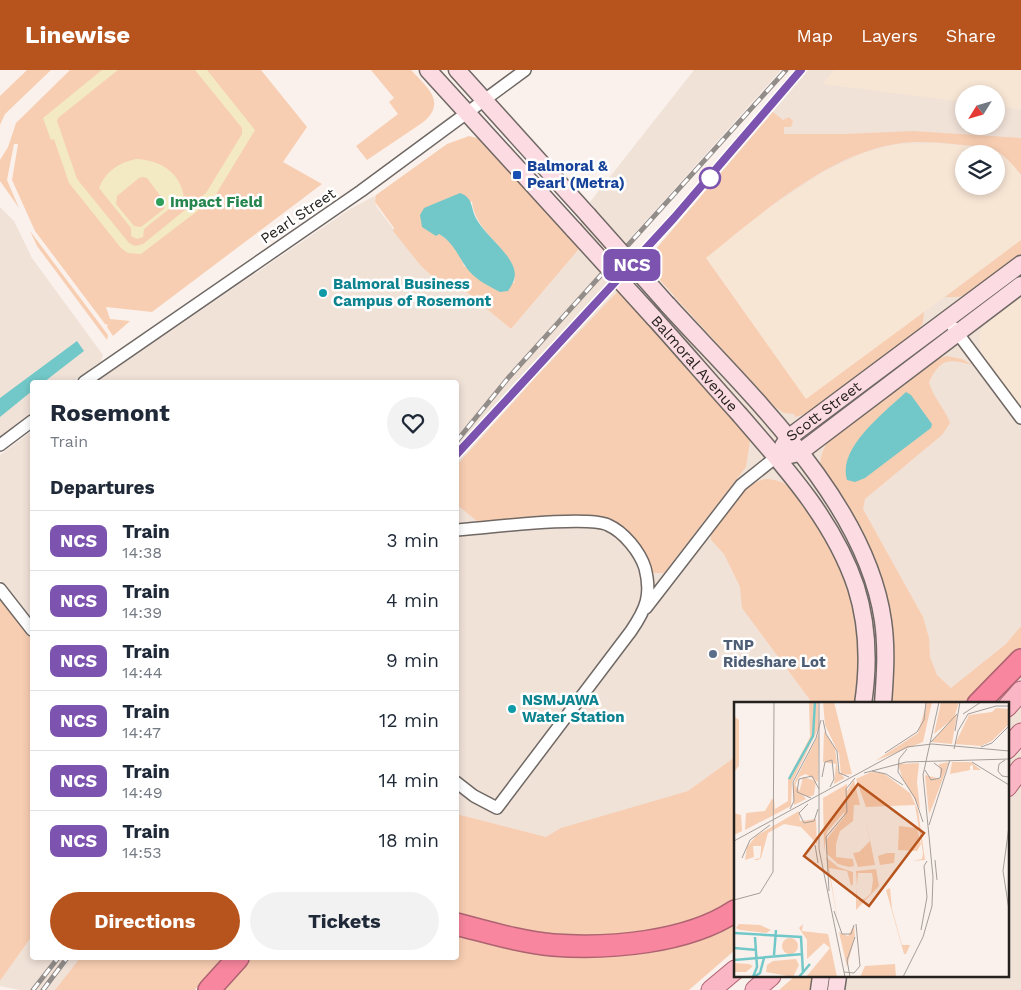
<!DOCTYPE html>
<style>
body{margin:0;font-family:"Work Sans",sans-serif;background:#f2f2f3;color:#1f2937;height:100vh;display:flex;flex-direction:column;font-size:19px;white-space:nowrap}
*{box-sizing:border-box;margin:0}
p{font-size:16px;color:#747a83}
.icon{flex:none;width:28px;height:28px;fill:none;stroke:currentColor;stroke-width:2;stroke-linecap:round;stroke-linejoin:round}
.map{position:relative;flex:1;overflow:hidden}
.details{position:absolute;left:30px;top:310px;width:429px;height:580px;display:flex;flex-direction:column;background:#fff;border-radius:5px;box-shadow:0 2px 8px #0003}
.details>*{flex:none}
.badge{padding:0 10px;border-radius:8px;font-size:18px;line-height:32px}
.needle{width:32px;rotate:233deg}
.controls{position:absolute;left:955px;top:15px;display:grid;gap:10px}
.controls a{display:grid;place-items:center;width:50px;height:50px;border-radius:50%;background:#fff;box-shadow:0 2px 8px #0003;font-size:25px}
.map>.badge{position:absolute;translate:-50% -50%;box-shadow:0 0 0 2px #fff}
h2{padding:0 20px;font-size:19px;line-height:45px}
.round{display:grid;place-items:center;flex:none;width:52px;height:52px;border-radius:26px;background:#f2f2f3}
.overview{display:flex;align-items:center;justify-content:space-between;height:85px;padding:0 20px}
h1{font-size:24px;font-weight:700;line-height:38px}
.action{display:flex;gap:10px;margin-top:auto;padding:10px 20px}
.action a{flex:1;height:58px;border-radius:30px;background:#b7541d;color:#fff;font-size:20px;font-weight:700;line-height:58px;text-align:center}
.action a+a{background:#f2f2f3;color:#1f2937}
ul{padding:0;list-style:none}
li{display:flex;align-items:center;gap:15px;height:60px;padding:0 20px;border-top:1px solid #e0e1e3}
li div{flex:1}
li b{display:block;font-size:19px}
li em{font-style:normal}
li .badge{min-width:55px;font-weight:700;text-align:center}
header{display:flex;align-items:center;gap:30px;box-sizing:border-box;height:70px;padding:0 25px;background:#b7541d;color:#fff}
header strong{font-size:24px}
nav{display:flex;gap:28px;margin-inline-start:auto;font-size:18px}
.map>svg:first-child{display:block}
.built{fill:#f1e2d8;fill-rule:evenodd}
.industrial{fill:#f8e6d5;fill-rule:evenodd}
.green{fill:#f8ceb2;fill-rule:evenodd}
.sand{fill:#f3eac4;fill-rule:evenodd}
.water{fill:#72c8c8}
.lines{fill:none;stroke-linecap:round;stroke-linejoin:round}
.street-casing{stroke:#6f6864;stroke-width:14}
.secondary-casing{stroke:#6f6864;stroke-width:19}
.primary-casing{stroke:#ad6372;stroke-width:21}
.highway-casing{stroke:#ad6372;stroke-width:24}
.street{stroke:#fff;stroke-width:11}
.secondary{stroke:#fddbe2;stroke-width:16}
.primary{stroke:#fab6c5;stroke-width:19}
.highway{stroke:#f7869e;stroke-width:21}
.rail-casing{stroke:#938d8a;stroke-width:5}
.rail{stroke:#fff;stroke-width:3;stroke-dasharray:9;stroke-linecap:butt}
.secondary-bridge-casing{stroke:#6f6864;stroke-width:19;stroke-linecap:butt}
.secondary-bridge{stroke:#fddbe2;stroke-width:16}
.line-casing{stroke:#fff;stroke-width:11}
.line{stroke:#7c53af;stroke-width:8}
.transit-dot{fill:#1a4fb4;stroke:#fff;stroke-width:2}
.stop-dot{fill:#fff;stroke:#7c53af;stroke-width:2.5}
.leisure-dot{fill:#2e9e5b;stroke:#fff;stroke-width:2}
.culture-dot{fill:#0f9aa8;stroke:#fff;stroke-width:2}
.service-dot{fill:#5c6f8a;stroke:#fff;stroke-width:2}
.labels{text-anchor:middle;stroke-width:5;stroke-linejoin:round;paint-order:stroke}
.transit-label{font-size:15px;font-weight:bold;fill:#164399;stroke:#fff;text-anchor:start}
.leisure-label{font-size:15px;font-weight:bold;fill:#27864d;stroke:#fff;text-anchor:start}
.street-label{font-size:15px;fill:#24211f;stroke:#fff}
.culture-label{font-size:15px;font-weight:bold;fill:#0d838f;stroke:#fff;text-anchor:start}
.service-label{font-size:15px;font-weight:bold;fill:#4e5e75;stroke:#fff;text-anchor:start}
.inset-river{fill:none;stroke:#72c8c8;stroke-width:2.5}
.inset-road{fill:none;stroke:#a49e9a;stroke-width:1}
.view{fill:#b7541d;fill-opacity:0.15;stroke:#b7541d;stroke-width:2.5}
.inset-edge{fill:none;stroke:#24211f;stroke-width:2.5}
</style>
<header>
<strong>Linewise</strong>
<nav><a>Map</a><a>Layers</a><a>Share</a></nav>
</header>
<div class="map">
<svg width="1021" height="920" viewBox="0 0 1021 920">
<rect width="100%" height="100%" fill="#faf1ec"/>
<path class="built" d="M694 0H781L600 202 618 221 614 225 645 259 678 222 649 187 808 0H1021V920H804L806 906H1007V634H735V823L456 837V312H96L350 139 376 125 375 132 377 137 421 196 446 219 452 210 511 259 579 179 568 166 594 137 590 132ZM964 24H996V56H964ZM964 84H996V116H964Z
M0 137 14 151 32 188 103 285 101 291 73 312H32V343L0 367Z
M32 361V550L0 510V385Z
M32 866V888H213L186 920H20L0 916V911Z"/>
<path class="industrial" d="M834 0H1021V39L996 36V24H964V32L823 14Z
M937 73 995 79 1008 89 1021 105V170L806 330 706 188 761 143 825 101 863 83 896 74ZM964 84H996V116H964Z
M1021 226V338L988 294 981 283 979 271 981 260 987 251Z"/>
<path class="green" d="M27 0H51L5 44 0 55V26Z
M70 0H261L307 57 283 92 322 114 152 242 106 237 110 249 130 251 113 266 107 257 108 255 105 254 35 161 12 110 18 74H14L7 110 19 138 0 111V90L8 77 16 53Z
M371 0H411C427 17 448 33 422 53L367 90 356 76 398 44 389 32 394 28Z
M773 42 783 50 789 47 793 51 791 57H784V64H845L913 61 1021 68V105C996 73 991 78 953 74 935 72 914 71 896 74 828 84 758 146 706 188L806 329 924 242 923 253 915 265 810 343 795 347 794 344 784 343 775 337 644 193Z
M469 66 481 69 579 179 511 259 453 211 446 219 421 196 393 161 394 158 375 132 376 125 447 74ZM472 131C474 165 520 182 514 213L464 196C460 182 451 171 439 164Z
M30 161 108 265 107 270 37 176Z
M1021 170V184L968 224 958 227H945Z
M618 221 737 354 739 352 750 371 746 397 664 503H654L609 450 589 446 485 453 477 451 456 434V396L536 307Z
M947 286 962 289 972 295C948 288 940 289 929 312 933 328 945 338 950 353L942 365 865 429 863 439 923 547 929 568 930 587 937 605 951 618 1006 574 1021 556V581L969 634H890C897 579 893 520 865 471 852 446 835 423 820 400 820 388 822 380 829 370L936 289Z
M765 409C784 409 791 418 802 432 850 487 866 562 856 634H806L810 630 742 538 740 517 724 484 711 470V463C726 444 740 415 765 409Z
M0 529 32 569V866L0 911Z
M735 687V829C678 868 578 872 512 859 493 855 475 849 456 845V744L546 767 561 758 688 721Z
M735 846V880L689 920H218L249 888H456V864L571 886Z
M80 888H222L195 920H55Z
M795 906H813L812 920H779Z"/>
<path class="sand" d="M102 0H118L58 48 57 51 77 109 129 173 135 176 143 174 206 123 242 64V58L195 0H207L255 60 213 129 141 184 128 183 121 178 69 113 54 69 51 70 43 48Z
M136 89C160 90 180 102 184 127L144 159 143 167 137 169 131 166V158L99 118C106 101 118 93 136 89ZM143 107 147 108 165 132 164 139 141 157 134 156 116 134 117 126 139 108Z"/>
<path class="water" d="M460 123C474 128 470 138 477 150 486 165 507 181 513 196 517 206 514 212 508 221L500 222C487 215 474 209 466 197 457 184 453 172 439 164L436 166 422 157 420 145 424 138Z
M77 271 84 281 44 312H32V321L0 347V328Z
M906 322 911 325 932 354 931 358 865 408 855 412 847 410C837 378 885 342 906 322Z"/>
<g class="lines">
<g class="street-casing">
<path id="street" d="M953 257 1021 348
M84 312 361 121 525 0
M0 375 32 351
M456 460C485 458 587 445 608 455 624 462 640 482 645 498 652 525 646 539 631 561L497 738 474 726 456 712
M0 519 32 560
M646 538 741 415 776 387"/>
</g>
<g class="secondary-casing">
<g id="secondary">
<path d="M428 0 574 160"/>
<path d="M457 0 588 145"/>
<path d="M667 234C746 321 866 430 883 551 887 579 885 606 883 634"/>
<path id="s1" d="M654 248C683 280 711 313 740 345 785 397 834 451 856 517 868 555 869 595 863 634"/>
<path id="s2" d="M783 376 788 368 1021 194"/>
<path d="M790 385 799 383 1021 215"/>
<path d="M819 920 821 906"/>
<path d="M836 920 838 906"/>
</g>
</g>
<g class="primary-casing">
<path id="primary" d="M1007 637 1021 621
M1007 679 1021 663
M1007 717 1021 698
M711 920 735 900
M755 920 771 906"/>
</g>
<g class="highway-casing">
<path id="highway" d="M978 634 1021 590
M456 854C488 862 520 872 553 875 609 879 687 873 735 841
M209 920 238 888"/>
</g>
<use href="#street" class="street"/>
<use href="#secondary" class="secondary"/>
<use href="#primary" class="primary"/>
<use href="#highway" class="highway"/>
<g class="rail-casing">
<path id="rail" d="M456 372 509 307 786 0
M456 385 674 148 801 0
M33 920 58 888
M43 920 67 888"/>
</g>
<use href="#rail" class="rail"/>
<g class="secondary-bridge-casing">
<path id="secondary-bridge" d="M588 145 667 234
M574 160 654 248"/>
</g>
<use href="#secondary-bridge" class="secondary-bridge"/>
</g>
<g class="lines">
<g class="line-casing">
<path id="line" d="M456 385 674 148 801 0"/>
</g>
<use href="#line" class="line"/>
</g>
<rect class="transit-dot" x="512" y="100" width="10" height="10" rx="2.5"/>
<circle class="stop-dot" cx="710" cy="108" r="10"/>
<circle class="leisure-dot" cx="160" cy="132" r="5"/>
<g class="culture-dot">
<circle cx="323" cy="223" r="5"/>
<circle cx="512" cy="639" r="5"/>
</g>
<circle class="service-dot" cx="713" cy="584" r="5"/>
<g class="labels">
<g class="transit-label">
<text x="527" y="101">Balmoral &amp;<tspan x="527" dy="17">Pearl (Metra)</tspan></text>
</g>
<g class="leisure-label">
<text x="170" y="137">Impact Field</text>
</g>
<g class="street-label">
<text transform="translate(298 146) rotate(-34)" y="5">Pearl Street</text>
<text dy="5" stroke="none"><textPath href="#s1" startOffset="61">Balmoral Avenue</textPath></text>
<text dy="5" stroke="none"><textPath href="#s2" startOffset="54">Scott Street</textPath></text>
</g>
<g class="culture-label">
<text x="333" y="219">Balmoral Business<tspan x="333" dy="17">Campus of Rosemont</tspan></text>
<text x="522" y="635">NSMJAWA<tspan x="522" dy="17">Water Station</tspan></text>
</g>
<g class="service-label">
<text x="723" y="580">TNP<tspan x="723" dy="17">Rideshare Lot</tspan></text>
</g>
</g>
<g transform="translate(734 632)">
<rect width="275" height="275" fill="#faf1ec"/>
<path d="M75 0H84L85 25 58 80 57 104 11 128 12 111 31 109 38 97H40L41 107 54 99V77L76 35ZM89 0H100L118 72 107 73 105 52 91 23ZM193 0H198L189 40 141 59 184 31ZM207 0H225L220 16 200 32ZM262 6 275 7V22L258 39 247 44 221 42 235 13 258 10ZM223 12 218 42 197 40ZM0 14 5 18V64L0 70ZM90 29 101 46 104 70 111 76 100 82 102 62 89 60ZM85 31 84 80 72 72 65 75 61 83 72 97 60 103 59 83ZM215 60 199 103 195 112 191 73 207 77 205 62ZM218 60H237L247 68H239V63L236 64V68L216 72ZM185 61 183 80 186 107 168 75 164 62ZM137 70 149 71 176 91 184 108 191 158 178 159 188 157 189 151 181 103 132 105 122 77ZM69 75 82 79 80 93 74 95 65 91ZM120 78 126 103H120L119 119 106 129 102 142V155L119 157 120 164 115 165 104 162 92 151V138L110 115 113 89ZM113 82V107L93 130 90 149 89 96ZM65 109 66 119 82 117 83 142 67 125 50 122 34 131 27 156 24 158H19L26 156 27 148V144H19L20 155 11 158 13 145 22 134ZM0 111 7 113 8 129 0 133ZM130 114 136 138 141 163 124 165 119 151 125 150 136 139ZM165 124 183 126 187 142 183 149 164 148ZM153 151H161L160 161 146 163 144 154ZM92 155 104 165 119 170V182L117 184 113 169 95 166 105 225ZM142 167 145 184 122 208V187L123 198 131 197 137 191 139 178 138 171H124L123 184 122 169ZM156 186 158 207 168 243H176L172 252H170L152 188ZM5 222 26 223 37 228 32 231 6 228 2 226ZM69 222 68 229 94 232 103 275H72L96 246 90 241 73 257V238L65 226ZM120 223 121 234 113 265 105 230 114 234ZM48 244a8 8 0 1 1 16 0a8 8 0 1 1-16 0ZM62 257 65 263 59 275 32 270 33 263 39 259ZM0 261 15 262 19 264 12 270H0ZM161 262 162 275H126L131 264Z" fill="#f8ceb2"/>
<path class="inset-river" d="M55 77 79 34 81 0M0 231 67 235 69 271M0 246 23 248M40 253 42 228M0 258 69 252M19 275 23 265 21 235M20 275 26 271 30 256M65 275 76 262"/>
<path class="inset-road" d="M85 0V147L111 275M229 12 247 0M89 18 92 32 103 49 105 71 115 75M221 29 226 0M197 40 223 12M247 45 258 41 275 24M173 47 165 57 164 70 181 96 189 120M220 47 224 29 234 12 262 4H275M151 51 183 30 190 18 192 0M271 58 265 62 264 69 268 74 275 75M238 60 275 83M191 68 197 78 206 76 208 67 200 61M138 69 152 72 169 83M130 71 172 60 275 57M88 75 91 60 98 58 100 77 96 85M77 96 63 90 65 77 78 74 85 87M74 102 65 111 70 121 80 119 84 107M56 107 60 99 59 80 82 36 87 18M195 123 216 58M275 124 269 169 275 208M0 139 173 45 198 42 275 49M81 143 84 161M8 156 16 138 36 123M201 158 203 178M95 189 92 135 113 110 112 87 121 76M0 198 26 191 39 170 40 0M100 209 108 232H117L120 223M187 228 193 195 190 164 193 159M110 270 120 271 126 264 122 222M116 275 113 258 121 235M169 275 189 235 198 204 199 175 189 73 205 0"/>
<path class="view" d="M124 82 190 131 135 204 70 154Z"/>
<rect width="275" height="275" class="inset-edge"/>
</g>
</svg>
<div class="controls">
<a><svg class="needle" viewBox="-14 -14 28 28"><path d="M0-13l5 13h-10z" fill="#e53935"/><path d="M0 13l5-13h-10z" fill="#747a83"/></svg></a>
<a><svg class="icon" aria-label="layers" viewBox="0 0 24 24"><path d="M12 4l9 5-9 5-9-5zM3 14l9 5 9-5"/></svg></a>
</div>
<b class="badge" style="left:632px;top:195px;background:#7c53af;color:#fff">NCS</b>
<section class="details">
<div class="overview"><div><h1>Rosemont</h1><p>Train</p></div><a class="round"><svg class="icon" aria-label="heart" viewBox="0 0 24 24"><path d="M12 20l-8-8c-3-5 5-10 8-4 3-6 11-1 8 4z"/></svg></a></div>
<h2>Departures</h2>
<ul>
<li><span class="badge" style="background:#7c53af;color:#fff">NCS</span><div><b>Train</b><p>14:38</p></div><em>3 min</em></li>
<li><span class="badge" style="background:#7c53af;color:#fff">NCS</span><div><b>Train</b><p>14:39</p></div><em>4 min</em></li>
<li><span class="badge" style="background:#7c53af;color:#fff">NCS</span><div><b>Train</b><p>14:44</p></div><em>9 min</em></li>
<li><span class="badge" style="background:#7c53af;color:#fff">NCS</span><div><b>Train</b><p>14:47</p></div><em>12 min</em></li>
<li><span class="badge" style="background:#7c53af;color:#fff">NCS</span><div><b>Train</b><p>14:49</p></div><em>14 min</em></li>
<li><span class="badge" style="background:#7c53af;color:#fff">NCS</span><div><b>Train</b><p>14:53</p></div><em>18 min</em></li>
</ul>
<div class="action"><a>Directions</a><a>Tickets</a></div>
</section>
</div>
